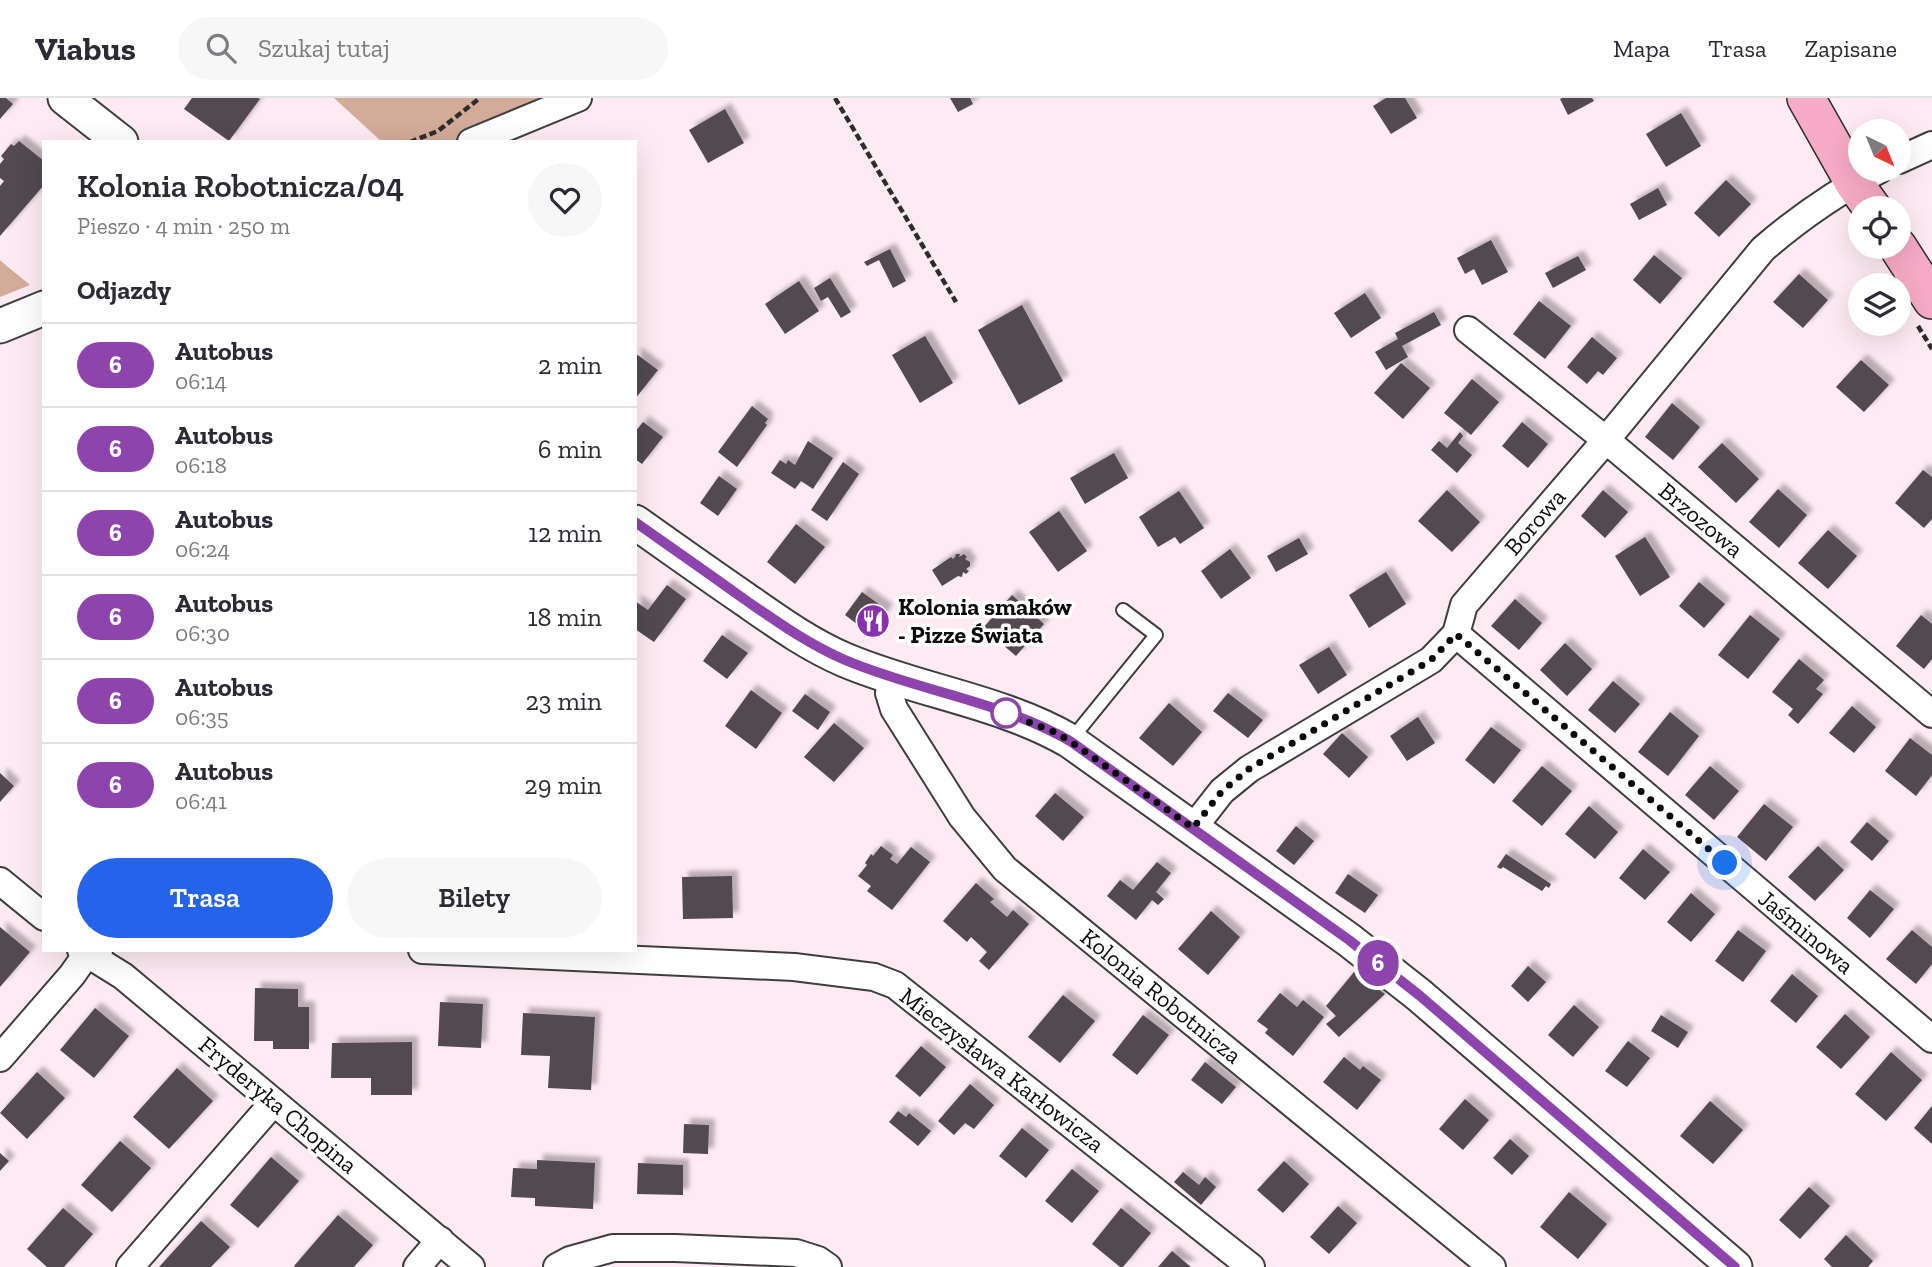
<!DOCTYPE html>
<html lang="pl">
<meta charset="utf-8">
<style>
body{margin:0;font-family:"Zilla Slab",serif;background:#f7f7f7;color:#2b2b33;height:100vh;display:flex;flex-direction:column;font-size:26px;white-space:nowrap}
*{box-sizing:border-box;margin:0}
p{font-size:23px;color:#7c7c81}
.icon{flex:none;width:38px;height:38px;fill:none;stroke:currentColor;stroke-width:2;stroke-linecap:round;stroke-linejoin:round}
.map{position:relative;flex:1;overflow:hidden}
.side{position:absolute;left:42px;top:42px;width:595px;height:812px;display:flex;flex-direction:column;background:#fff;border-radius:0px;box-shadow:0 7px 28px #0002}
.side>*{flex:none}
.badge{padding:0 14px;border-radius:23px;font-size:24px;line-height:46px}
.needle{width:46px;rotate:137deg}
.controls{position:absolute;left:1848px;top:21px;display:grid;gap:14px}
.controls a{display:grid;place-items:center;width:63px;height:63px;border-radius:50%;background:#fff;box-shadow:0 7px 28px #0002;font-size:35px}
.you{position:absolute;width:35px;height:35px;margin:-18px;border:5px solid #fff;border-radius:50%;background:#1a73e8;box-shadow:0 0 0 10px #1a73e833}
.map>.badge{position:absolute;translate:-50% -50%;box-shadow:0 0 0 4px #fff}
h2{padding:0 35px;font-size:26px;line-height:63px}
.round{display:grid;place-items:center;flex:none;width:74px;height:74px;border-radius:37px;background:#f7f7f7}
.head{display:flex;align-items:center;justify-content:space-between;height:119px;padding:0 35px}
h1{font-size:33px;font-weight:600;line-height:52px}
.button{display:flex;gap:14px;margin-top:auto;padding:14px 35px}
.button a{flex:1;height:80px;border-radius:42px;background:#2563eb;color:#fff;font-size:28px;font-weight:600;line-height:80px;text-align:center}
.button a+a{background:#f7f7f7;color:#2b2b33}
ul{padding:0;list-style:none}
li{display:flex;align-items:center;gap:21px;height:84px;padding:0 35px;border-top:2px solid #e1e1e2}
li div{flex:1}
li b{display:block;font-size:26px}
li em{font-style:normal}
li .badge{min-width:77px;font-weight:700;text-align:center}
header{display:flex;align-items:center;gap:42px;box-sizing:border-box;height:98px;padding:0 35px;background:#fff;border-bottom:2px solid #e1e1e2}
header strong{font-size:33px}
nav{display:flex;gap:38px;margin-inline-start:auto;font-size:24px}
.search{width:490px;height:63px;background:#f7f7f7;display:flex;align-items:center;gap:18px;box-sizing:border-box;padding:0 24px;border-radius:38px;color:#7c7c81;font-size:26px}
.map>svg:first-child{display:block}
.forest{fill:#d3ab99}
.building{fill:#524851;filter:url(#shadow)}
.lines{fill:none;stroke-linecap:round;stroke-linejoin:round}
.service-casing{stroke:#3e3e3e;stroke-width:16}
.minor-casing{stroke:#3e3e3e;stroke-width:30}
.tertiary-casing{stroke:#3e3e3e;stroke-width:37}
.secondary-casing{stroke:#2d2d2d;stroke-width:40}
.path{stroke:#2d2d2d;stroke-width:4.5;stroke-dasharray:7 3.5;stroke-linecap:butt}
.service{stroke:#fff;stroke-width:12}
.minor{stroke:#fff;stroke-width:26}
.tertiary{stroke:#fff;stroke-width:33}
.secondary{stroke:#f7abc6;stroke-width:37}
.line-casing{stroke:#fff;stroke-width:16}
.line{stroke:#8e44ad;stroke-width:10}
.walk{stroke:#0b0b0b;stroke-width:7;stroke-dasharray:0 12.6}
.stop-dot{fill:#fff;stroke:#8e44ad;stroke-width:3.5}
.labels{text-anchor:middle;stroke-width:7;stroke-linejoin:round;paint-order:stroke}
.street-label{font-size:24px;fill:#0b0b0b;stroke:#fff}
.poi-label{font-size:24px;font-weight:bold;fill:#0b0b0b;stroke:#fff;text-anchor:start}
</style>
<header>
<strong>Viabus</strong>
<div class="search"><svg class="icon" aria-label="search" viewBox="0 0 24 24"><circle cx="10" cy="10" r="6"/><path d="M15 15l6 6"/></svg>Szukaj tutaj</div>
<nav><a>Mapa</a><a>Trasa</a><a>Zapisane</a></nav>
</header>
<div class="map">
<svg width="1932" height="1169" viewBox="0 0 1932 1169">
<defs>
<filter id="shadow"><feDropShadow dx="6" dy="-6" stdDeviation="2" flood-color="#0004"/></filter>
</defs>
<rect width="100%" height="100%" fill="#fdeaf2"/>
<path class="forest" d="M334 0H579L472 44H382Z
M0 162 2 164 30 187 0 199Z"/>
<path class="building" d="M0 0H6L13 6 0 21Z
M192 0H258L260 1 229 43 184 11Z
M950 0H970L973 6 958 14Z
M1386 0H1405L1417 20 1391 36 1373 8Z
M1562 0H1592L1594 3 1568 17 1560 1Z
M725 11 744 45 708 65 689 32Z
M1681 15 1701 48 1666 69 1646 36Z
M19 43 44 63V87L0 138V88L4 83 0 80V66L4 61 1 58 11 46 14 48Z
M1726 82 1751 106 1719 139 1694 115Z
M1658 90 1667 107 1639 122 1630 106Z
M1491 142 1508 174 1482 187 1474 171 1465 176 1457 160Z
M890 151 906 183 893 190 879 162 867 168 864 164Z
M1654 157 1682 180 1660 206 1633 182Z
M1578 158 1586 172 1553 190 1545 175Z
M1799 176 1828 202 1803 230 1773 204Z
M830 180 851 214 841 220 828 199 821 203 814 190Z
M799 183 819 213 785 236 765 206Z
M1365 195 1381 220 1351 240 1334 215Z
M1539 203 1571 228 1545 261 1513 236Z
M1022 207 1063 283 1019 307 978 232Z
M1434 214 1441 227 1402 248 1408 259 1386 272 1375 254 1398 241 1395 235Z
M925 238 953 285 920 305 892 257Z
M1592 239 1617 260 1603 277 1598 273 1587 286 1567 269Z
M635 255 658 272 635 301Z
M1861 262 1889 287 1864 314 1836 289Z
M1401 265 1430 290 1403 321 1374 295Z
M1472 281 1499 304 1471 337 1444 315Z
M1672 305 1700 329 1673 362 1645 339Z
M752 308 768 321 765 325 767 327 737 369 718 354Z
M643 324 663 339 642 366 635 361V334Z
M1522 324 1548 346 1528 370 1502 348Z
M1460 334 1463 338 1458 345 1472 357 1457 375 1431 352 1439 343 1447 350Z
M808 343 833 360 813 391 801 383 795 391 771 375 780 362 786 366 788 362 795 367Z
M1722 345 1759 381 1736 405 1698 369Z
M1114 355 1128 380 1085 406 1070 380Z
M843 364 859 376 827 423 811 412Z
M1923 372 1932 379V421L1924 430 1895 405Z
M719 378 737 391 718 418 700 405Z
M1778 391 1807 417 1779 450 1749 424Z
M1447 392 1480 424 1452 454 1418 423Z
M1603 392 1628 414 1605 440 1581 418Z
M1179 393 1204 430 1180 446 1175 439 1158 449 1139 419Z
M1059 413 1087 453 1058 474 1029 434Z
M796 426 825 449 795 486 767 464Z
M1828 432 1857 458 1828 491 1798 465Z
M1645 439 1670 479 1640 498 1615 458Z
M1299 440 1308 456 1276 474 1267 458Z
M1230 451 1251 480 1221 501 1201 473Z
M956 456H960L959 459 964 456 967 459 965 461 970 464V468L966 471 969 473 966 476 963 474 962 479 958 478 942 488 932 472 951 459 953 461 955 459Z
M1386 474 1406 506 1369 530 1349 497Z
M1699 484 1725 506 1704 530 1679 508Z
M667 487 686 501 654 544 635 531V503L648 512Z
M862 494 887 512 870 536 845 517Z
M1012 497 1044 526 1016 558 983 530Z
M1515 501 1542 525 1519 552 1491 528Z
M1750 517 1780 541 1748 581 1718 557Z
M1921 517 1932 526V561L1924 571 1896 548Z
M722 537 748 555 727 581 703 563Z
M1565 545 1592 571 1567 598 1540 572Z
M1329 549 1347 577 1318 596 1299 567Z
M1799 561 1824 582 1816 591 1823 596 1798 626 1788 617 1793 611 1772 594Z
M1613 583 1640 606 1615 635 1588 612Z
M751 592 782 615 756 651 725 628Z
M1228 595 1263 622 1248 640 1213 613Z
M805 596 830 614 818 632 792 613Z
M1169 605 1202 634 1173 668 1139 640Z
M1852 608 1876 629 1854 655 1829 635Z
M1670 614 1699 638 1668 678 1638 654Z
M1418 619 1435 645 1407 663 1390 638Z
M834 625 864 650 834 684 804 659Z
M1491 629 1521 652 1494 686 1465 662Z
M1342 635 1368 659 1349 680 1323 656Z
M1910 640 1932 657V677L1916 698 1885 673Z
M1542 668 1572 693 1542 728 1512 703Z
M1710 668 1739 693 1714 722 1685 697Z
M0 675 14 688 0 704Z
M1055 695 1084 719 1063 743 1035 718Z
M1764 706 1793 729 1766 763 1737 739Z
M1589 708 1618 734 1595 761 1565 736Z
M1867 724 1889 743 1872 763 1850 744Z
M1296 728 1314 743 1294 767 1276 753Z
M881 748 893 757 890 761 897 766 911 749 930 764 892 812 867 793 871 788 858 778 867 767 865 765 871 756 873 758Z
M1818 748 1844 772 1815 803 1788 779Z
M1643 751 1670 774 1645 802 1619 780Z
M1506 756 1551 786 1549 790 1546 788 1542 793 1503 769 1501 771 1497 769Z
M1157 764 1171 775 1156 794 1164 801 1158 807 1152 802 1136 822 1107 798 1120 782 1133 792Z
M1348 776 1378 797 1365 815 1335 795Z
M732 778 733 820 683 821 682 779Z
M976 785 994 801 990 804 1007 819 1013 812 1029 826 989 872 979 863 987 854 971 839 967 844 943 823Z
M1870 792 1894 811 1870 840 1847 820Z
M1691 795 1715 816 1691 844 1667 824Z
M1211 813 1240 839 1208 877 1178 851Z
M0 829 30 854 0 889Z
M1738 832 1766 853 1743 884 1715 863Z
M1912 832 1932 849V866L1916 886 1886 861Z
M1528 868 1546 884 1528 904 1511 888Z
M1354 874 1385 896 1339 939 1326 926 1336 918 1326 908Z
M1792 876 1818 898 1796 925 1770 903Z
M255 890 298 891V909H309V951H273V943H254Z
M1280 895 1297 909 1303 902 1324 919 1293 958 1265 935 1268 931 1257 923Z
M1063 897 1095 923 1060 965 1028 939Z
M440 904 483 906 481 950 438 948Z
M1574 907 1599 929 1573 959 1548 937Z
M95 910 129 938 94 980 60 952Z
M523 915 595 919 591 992 548 990 550 958 521 957Z
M1845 916 1870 939 1841 971 1816 949Z
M1143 917 1169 937 1137 977 1112 957Z
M1661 917 1688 934 1678 950 1651 933Z
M1628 943 1650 960 1627 989 1605 973Z
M412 944V997H371V980H331L332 945Z
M921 948 946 969 920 999 895 978Z
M1891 954 1922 982 1886 1023 1855 996Z
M1344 959 1360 972 1363 968 1381 982 1357 1012 1323 984Z
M1205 964 1236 989 1222 1006 1191 982Z
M177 970 213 1003 169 1051 133 1019Z
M37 974 65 1000 27 1041 0 1015Z
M970 986 994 1007 974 1031 965 1025 954 1037 938 1023Z
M1465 1001 1489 1022 1463 1052 1439 1031Z
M1710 1003 1743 1032 1713 1066 1680 1038Z
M1932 1008V1046L1914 1030Z
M898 1013 906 1019 909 1015 931 1033 918 1048 889 1024Z
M684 1026 709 1027 708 1056 683 1055Z
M1022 1030 1049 1052 1026 1080 999 1058Z
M1510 1041 1529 1058 1512 1077 1493 1060Z
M120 1043 151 1070 112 1114 81 1087Z
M0 1055 9 1063 0 1073Z
M271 1059 299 1083 258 1130 230 1107Z
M537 1062 595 1065 593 1111 535 1108V1100L511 1099 513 1070 537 1071Z
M1284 1063 1309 1086 1283 1115 1257 1092Z
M638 1065 683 1067V1097L637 1096Z
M1072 1071 1099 1093 1072 1125 1045 1103Z
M1183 1074 1199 1087 1205 1079 1216 1089 1201 1107 1174 1084Z
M1809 1089 1830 1108 1800 1141 1779 1122Z
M1569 1094 1607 1126 1578 1161 1540 1129Z
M1338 1108 1357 1125 1329 1156 1310 1139Z
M63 1110 93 1136 64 1169H47L27 1151Z
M1121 1110 1151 1135 1123 1169H1120L1092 1146Z
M338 1117 373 1147 354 1169H295L294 1168Z
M201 1123 230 1149 211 1169H159Z
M1846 1137 1873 1163 1868 1169H1832L1824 1161Z
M1172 1153 1191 1169H1158Z"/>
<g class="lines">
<g class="service-casing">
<path id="service" d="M1070 643 1156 537 1123 512"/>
</g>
<g class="minor-casing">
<path id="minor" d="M471 44 578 0
M1899 62 1932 47
M1468 232 1606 342 1932 616
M1456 536 1932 941
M893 580 889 595 894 611 962 719 1005 771 1492 1169
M1193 730 1222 693 1249 671 1431 562 1456 536 1464 507 1606 342 1763 151C1798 121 1838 93 1879 72
M0 783 44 819
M81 852 123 878 471 1169
M422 852 794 869 874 879 895 887 1251 1169
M0 960 72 877 86 857 99 852
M130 1169 274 1004
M417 1169 440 1142
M557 1169 570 1162 613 1150H675L796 1155 818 1162 828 1169"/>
</g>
<g class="tertiary-casing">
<path id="tertiary" d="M65 0 121 44
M0 228 44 210
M635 424C673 451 711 478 749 504 779 525 810 547 845 562 918 593 1001 603 1070 643L1349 842 1419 897 1735 1169"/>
</g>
<g class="secondary-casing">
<path id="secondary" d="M1806 0 1854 85 1872 110
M1898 149 1932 202"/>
</g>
<path class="path" d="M835 0 956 204
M410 44 438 33 480 0
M1918 228 1932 251"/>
<use href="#service" class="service"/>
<use href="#minor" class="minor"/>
<use href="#tertiary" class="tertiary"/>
<use href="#secondary" class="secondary"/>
</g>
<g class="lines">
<g class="line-casing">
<path id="line" d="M635 424C672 450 708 475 744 501 776 523 808 546 845 562 918 593 1001 603 1070 643L1349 842 1419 897 1735 1169"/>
</g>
<use href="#line" class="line"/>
<path class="walk" d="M1006 615 1052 633 1070 643 1193 730 1222 693 1249 671 1431 562 1456 536 1725 765"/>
</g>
<defs>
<g id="restaurant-disc" transform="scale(1.75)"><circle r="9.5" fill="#8931ac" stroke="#fff"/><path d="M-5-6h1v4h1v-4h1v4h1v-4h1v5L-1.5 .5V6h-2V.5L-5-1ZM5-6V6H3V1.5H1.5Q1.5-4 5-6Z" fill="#fff"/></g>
</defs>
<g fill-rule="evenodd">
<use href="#restaurant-disc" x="873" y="523"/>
</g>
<circle class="stop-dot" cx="1006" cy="615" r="14"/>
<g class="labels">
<g class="street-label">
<text transform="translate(1701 422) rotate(40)" y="8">Brzozowa</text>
<text transform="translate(1535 424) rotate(-49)" y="8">Borowa</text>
<text transform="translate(1806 834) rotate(40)" y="8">Jaśminowa</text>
<text transform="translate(1161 898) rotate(39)" y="8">Kolonia Robotnicza</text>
<text transform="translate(1002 972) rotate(38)" y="8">Mieczysława Karłowicza</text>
<text transform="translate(278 1007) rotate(40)" y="8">Fryderyka Chopina</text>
</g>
<g class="poi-label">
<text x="898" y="517">Kolonia smaków<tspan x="898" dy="28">- Pizze Świata</tspan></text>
</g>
</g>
</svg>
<div class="controls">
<a><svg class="needle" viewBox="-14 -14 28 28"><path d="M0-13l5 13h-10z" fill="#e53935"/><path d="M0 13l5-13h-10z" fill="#7c7c81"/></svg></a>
<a><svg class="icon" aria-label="locate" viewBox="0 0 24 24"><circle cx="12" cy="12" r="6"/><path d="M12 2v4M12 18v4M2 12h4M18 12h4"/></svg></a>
<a><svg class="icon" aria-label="layers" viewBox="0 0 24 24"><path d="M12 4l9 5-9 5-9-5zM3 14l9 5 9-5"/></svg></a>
</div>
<div class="you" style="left:1725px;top:765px"></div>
<b class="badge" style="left:1378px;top:865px;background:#8e44ad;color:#fff">6</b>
<section class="side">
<div class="head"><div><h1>Kolonia Robotnicza/04</h1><p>Pieszo · 4 min · 250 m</p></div><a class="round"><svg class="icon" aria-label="heart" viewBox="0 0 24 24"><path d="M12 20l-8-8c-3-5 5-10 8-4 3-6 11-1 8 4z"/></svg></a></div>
<h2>Odjazdy</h2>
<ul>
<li><span class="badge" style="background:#8e44ad;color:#fff">6</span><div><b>Autobus</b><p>06:14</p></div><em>2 min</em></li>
<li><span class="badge" style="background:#8e44ad;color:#fff">6</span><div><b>Autobus</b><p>06:18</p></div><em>6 min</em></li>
<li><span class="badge" style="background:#8e44ad;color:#fff">6</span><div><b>Autobus</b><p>06:24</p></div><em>12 min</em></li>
<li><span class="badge" style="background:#8e44ad;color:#fff">6</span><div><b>Autobus</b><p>06:30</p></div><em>18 min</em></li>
<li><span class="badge" style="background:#8e44ad;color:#fff">6</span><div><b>Autobus</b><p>06:35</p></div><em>23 min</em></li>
<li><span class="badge" style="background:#8e44ad;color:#fff">6</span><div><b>Autobus</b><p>06:41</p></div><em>29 min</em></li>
</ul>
<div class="button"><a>Trasa</a><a>Bilety</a></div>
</section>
</div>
